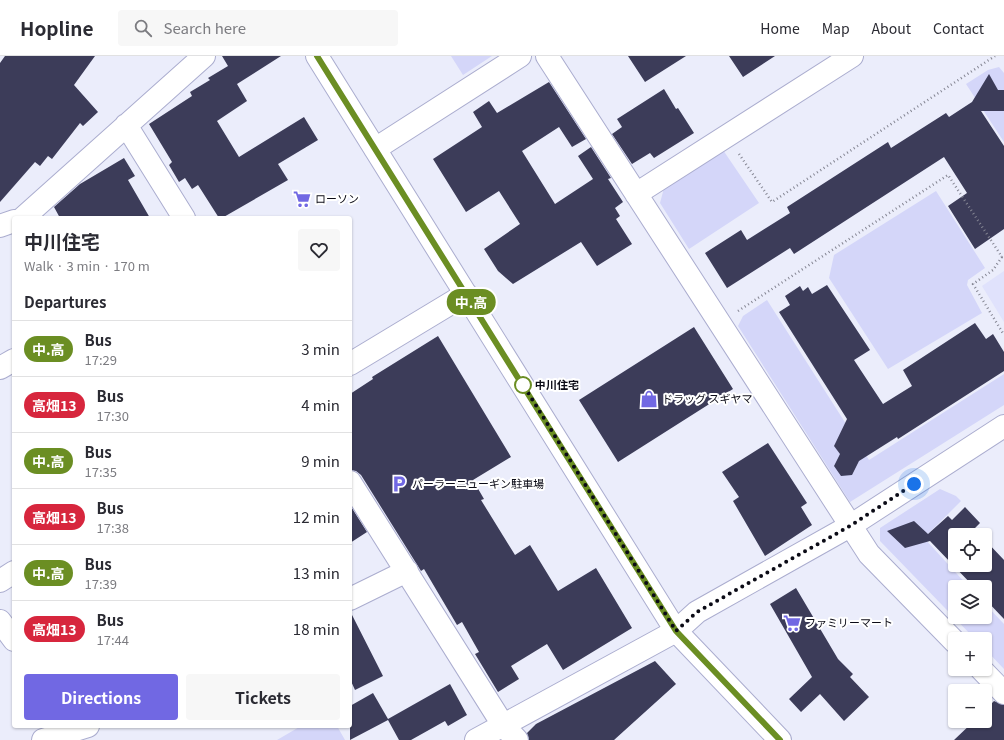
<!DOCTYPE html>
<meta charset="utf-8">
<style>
body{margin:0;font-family:Georgia,"Noto Sans JP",serif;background:#f7f7f7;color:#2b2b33;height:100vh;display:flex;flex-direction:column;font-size:15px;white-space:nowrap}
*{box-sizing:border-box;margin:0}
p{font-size:13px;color:#7c7c81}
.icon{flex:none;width:22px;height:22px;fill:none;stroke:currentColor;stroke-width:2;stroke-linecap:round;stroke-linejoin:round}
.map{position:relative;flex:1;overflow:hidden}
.panel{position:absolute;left:12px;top:160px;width:340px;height:512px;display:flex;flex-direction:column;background:#fff;border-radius:4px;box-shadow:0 1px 3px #0004}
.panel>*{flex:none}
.badge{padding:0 8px;border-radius:13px;font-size:14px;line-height:26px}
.tools{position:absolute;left:948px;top:472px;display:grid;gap:8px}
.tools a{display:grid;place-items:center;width:44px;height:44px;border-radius:4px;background:#fff;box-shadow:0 1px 3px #0004;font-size:20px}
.you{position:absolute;width:20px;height:20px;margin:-10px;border:3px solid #fff;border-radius:50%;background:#1a73e8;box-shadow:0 0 0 6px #1a73e833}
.map>.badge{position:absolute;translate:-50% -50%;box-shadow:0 0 0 2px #fff}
h2{padding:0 12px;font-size:15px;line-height:36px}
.round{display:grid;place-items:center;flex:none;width:42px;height:42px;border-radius:4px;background:#f7f7f7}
.overview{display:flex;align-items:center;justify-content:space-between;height:68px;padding:0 12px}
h1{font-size:19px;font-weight:700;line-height:30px}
.primary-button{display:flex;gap:8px;margin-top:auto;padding:8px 12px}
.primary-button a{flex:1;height:46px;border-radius:4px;background:#7168e3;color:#fff;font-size:16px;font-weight:700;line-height:46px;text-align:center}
.primary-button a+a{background:#f7f7f7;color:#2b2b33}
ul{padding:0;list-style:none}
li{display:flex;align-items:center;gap:12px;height:56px;padding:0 12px;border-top:1px solid #e1e1e2}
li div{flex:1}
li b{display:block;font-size:15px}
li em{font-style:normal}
li .badge{min-width:44px;font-weight:700;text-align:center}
header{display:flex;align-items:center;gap:24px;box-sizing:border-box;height:56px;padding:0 20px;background:#fff;border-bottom:1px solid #e1e1e2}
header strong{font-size:19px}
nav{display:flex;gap:22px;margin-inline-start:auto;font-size:14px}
.search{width:280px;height:36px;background:#f7f7f7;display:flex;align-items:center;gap:10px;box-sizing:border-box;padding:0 14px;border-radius:4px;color:#7c7c81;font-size:15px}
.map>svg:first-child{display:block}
.built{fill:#e0e2fc}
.green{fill:#d4d6f9}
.building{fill:#3c3c59}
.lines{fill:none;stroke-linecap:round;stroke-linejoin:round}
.minor-casing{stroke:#abadcf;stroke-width:24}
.path{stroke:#858693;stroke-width:2.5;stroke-dasharray:1 3;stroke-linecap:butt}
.minor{stroke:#fff;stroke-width:22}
.line-casing{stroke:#fff;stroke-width:9}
.line{stroke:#6b8e23;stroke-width:6}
.walk{stroke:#0b0b16;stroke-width:4;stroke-dasharray:0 7.2}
.stop-dot{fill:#fff;stroke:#6b8e23;stroke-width:2}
.labels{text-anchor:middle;stroke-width:4;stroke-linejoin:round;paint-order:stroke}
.poi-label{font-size:11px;fill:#0b0b16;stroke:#fff;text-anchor:start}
.stop-label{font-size:11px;font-weight:bold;fill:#0b0b16;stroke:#fff;text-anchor:start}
</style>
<header>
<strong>Hopline</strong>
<div class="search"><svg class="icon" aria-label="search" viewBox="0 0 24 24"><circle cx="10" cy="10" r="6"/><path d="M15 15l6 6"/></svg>Search here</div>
<nav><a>Home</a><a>Map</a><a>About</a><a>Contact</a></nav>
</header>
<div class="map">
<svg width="1004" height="684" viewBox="0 0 1004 684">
<rect width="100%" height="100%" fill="#ebedfb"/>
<path class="built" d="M1004 215V266L982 230Z"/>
<path class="green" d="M451 0H492L463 19Z
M999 11 1004 17V86L966 28 988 14Z
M723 94 759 147 689 193 660 147 664 132Z
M936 135 985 212 968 224 967 229 982 257 888 313 829 222 834 199Z
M767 244 869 404 1004 318V349L850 446 738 270 743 260Z
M940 433 956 440 961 445 924 482 969 531H955V561H985V548L1004 568V613L985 593V583H975L880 485V472Z
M301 670H337L345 684H277Z"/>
<path class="building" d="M5 0H95L74 29 98 56 83 70 80 67 52 103 48 100 40 110 35 106 0 146V7Z
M222 0H281L237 28 247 45 217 65 239 101 304 61 318 84 278 108 288 124 222 162H219L198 129 192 133 185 122 179 126 169 109 172 106 149 68 192 40 190 36 210 24 208 22 228 10Z
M628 0H686L645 26Z
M729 0H775L743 21Z
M989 18 998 34H1004V55H981L1004 90V173L975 193 948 150 967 137 944 101 794 198 790 192 727 232 705 197 741 174 747 184 790 157 787 151 888 86 891 92 946 57 949 61 972 46Z
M549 26 586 83 572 91 559 71 522 95 555 148 593 123 578 100 591 91 611 122 608 123 623 146 615 152 620 160 616 163 632 188 597 210 581 186 513 228 498 215 484 193 520 168 499 135 466 156 433 103 482 71 473 56 489 45 497 57Z
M664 33 676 53 678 52 694 77 654 102 650 97 632 108 612 78 622 71 617 63Z
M124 102 135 120 128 124 150 162H60L54 151 80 128Z
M827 229 870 294 854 304 883 348 912 330 903 314 975 267 986 283 993 278 1004 296V315L898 383 897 381 859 405 852 419 841 420 834 410 840 398 834 390 847 363 779 256 790 249 785 240 800 230 803 235 808 231 812 238Z
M694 271 733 333 618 406 579 344Z
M438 280 511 401 473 424 484 443 481 444 515 499 530 489 558 535 596 512 632 572 563 614 547 588 511 610 519 623 498 636 475 598 479 596 462 566 457 569 424 513 421 515 361 419 356 415 350 414V338L373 323 372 321Z
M768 387 807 447 801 451 812 469 765 500 733 445 739 441 722 416Z
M350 449 367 476 350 487Z
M965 451 980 467 974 473 980 479H955V509H985V484L1004 504V563L985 543V531H974L930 485 905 492 887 475 914 465 928 478 948 460 952 464Z
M796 532 838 603 853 618 850 621 869 641 844 665 820 638 801 656 789 643 812 621 770 548Z
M350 555 383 620 355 634 350 623Z
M655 605 676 628 614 684H529L527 677 536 668Z
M450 628 467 659 448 670 445 665 411 684H399L388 664 350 684V650L373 637 388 663Z
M994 645 1004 649V684H954L974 665H985V654Z"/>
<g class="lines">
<g class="minor-casing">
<path id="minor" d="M317 0 676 575 780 684
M547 0 869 498 955 586
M126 69 184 162
M375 93 520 0
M636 138 852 0
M23 162 204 0
M0 170 14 165
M350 308 466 238
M0 312 14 304
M350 426 503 669 517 684
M0 525 14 516
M350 543 407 515
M0 565 14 584
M981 613 1004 637
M43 684 88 670
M476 684 676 575 697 556 850 470 1004 370"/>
</g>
<path class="path" d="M739 98 772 146 995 0
M1002 201 993 214 973 228 1004 279
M738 255 948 119 1002 201 1004 200"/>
<use href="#minor" class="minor"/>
</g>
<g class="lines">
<g class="line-casing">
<path id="line" d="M317 0 676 575 780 684"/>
</g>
<use href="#line" class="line"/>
<path class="walk" d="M523 329 522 327 676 575 697 556 850 470 914 428"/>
</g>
<defs>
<g id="supermarket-bare" transform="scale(1.38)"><path d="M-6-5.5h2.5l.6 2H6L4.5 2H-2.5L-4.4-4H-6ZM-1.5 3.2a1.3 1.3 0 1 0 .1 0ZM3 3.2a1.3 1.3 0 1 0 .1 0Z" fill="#7168e3" stroke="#fff" stroke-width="2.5" paint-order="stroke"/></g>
<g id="shop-bare" transform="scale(1.38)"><path d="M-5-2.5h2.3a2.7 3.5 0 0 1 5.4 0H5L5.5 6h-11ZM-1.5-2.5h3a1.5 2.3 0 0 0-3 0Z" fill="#7168e3" stroke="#fff" stroke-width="2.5" paint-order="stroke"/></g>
<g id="parking-bare" transform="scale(1.38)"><path d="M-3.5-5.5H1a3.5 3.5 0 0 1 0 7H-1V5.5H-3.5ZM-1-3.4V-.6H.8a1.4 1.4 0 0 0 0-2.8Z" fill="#7168e3" stroke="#fff" stroke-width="2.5" paint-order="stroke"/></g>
</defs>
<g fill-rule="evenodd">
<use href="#supermarket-bare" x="302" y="143"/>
<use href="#shop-bare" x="649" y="343"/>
<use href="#parking-bare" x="399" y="428"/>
<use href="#supermarket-bare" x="792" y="567"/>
</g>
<circle class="stop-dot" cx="523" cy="329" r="8"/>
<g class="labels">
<g class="poi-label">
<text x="315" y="147">ローソン</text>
<text x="662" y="347">ドラッグ スギヤマ</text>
<text x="412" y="432">パーラーニューギン駐車場</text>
<text x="805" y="571">ファミリーマート</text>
</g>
<g class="stop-label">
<text x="535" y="333">中川住宅</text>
</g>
</g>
</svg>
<div class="tools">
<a><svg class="icon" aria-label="locate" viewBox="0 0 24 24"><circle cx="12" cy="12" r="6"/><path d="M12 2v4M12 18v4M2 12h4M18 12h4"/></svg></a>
<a><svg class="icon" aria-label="layers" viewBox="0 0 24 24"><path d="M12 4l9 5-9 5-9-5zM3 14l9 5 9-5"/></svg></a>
<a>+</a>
<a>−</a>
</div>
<div class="you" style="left:914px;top:428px"></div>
<b class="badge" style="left:471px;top:246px;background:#6b8e23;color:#fff">中.高</b>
<section class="panel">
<div class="overview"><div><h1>中川住宅</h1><p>Walk · 3 min · 170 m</p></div><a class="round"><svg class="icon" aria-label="heart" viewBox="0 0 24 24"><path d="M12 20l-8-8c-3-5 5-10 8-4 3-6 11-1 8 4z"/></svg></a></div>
<h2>Departures</h2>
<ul>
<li><span class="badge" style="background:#6b8e23;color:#fff">中.高</span><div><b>Bus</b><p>17:29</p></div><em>3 min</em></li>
<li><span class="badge" style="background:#d7263d;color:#fff">高畑13</span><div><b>Bus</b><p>17:30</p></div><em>4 min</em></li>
<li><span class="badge" style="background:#6b8e23;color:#fff">中.高</span><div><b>Bus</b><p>17:35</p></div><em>9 min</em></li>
<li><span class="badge" style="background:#d7263d;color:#fff">高畑13</span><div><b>Bus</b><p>17:38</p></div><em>12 min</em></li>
<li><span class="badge" style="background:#6b8e23;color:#fff">中.高</span><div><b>Bus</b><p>17:39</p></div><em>13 min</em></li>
<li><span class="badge" style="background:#d7263d;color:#fff">高畑13</span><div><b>Bus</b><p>17:44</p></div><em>18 min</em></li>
</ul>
<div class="primary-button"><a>Directions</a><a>Tickets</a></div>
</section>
</div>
